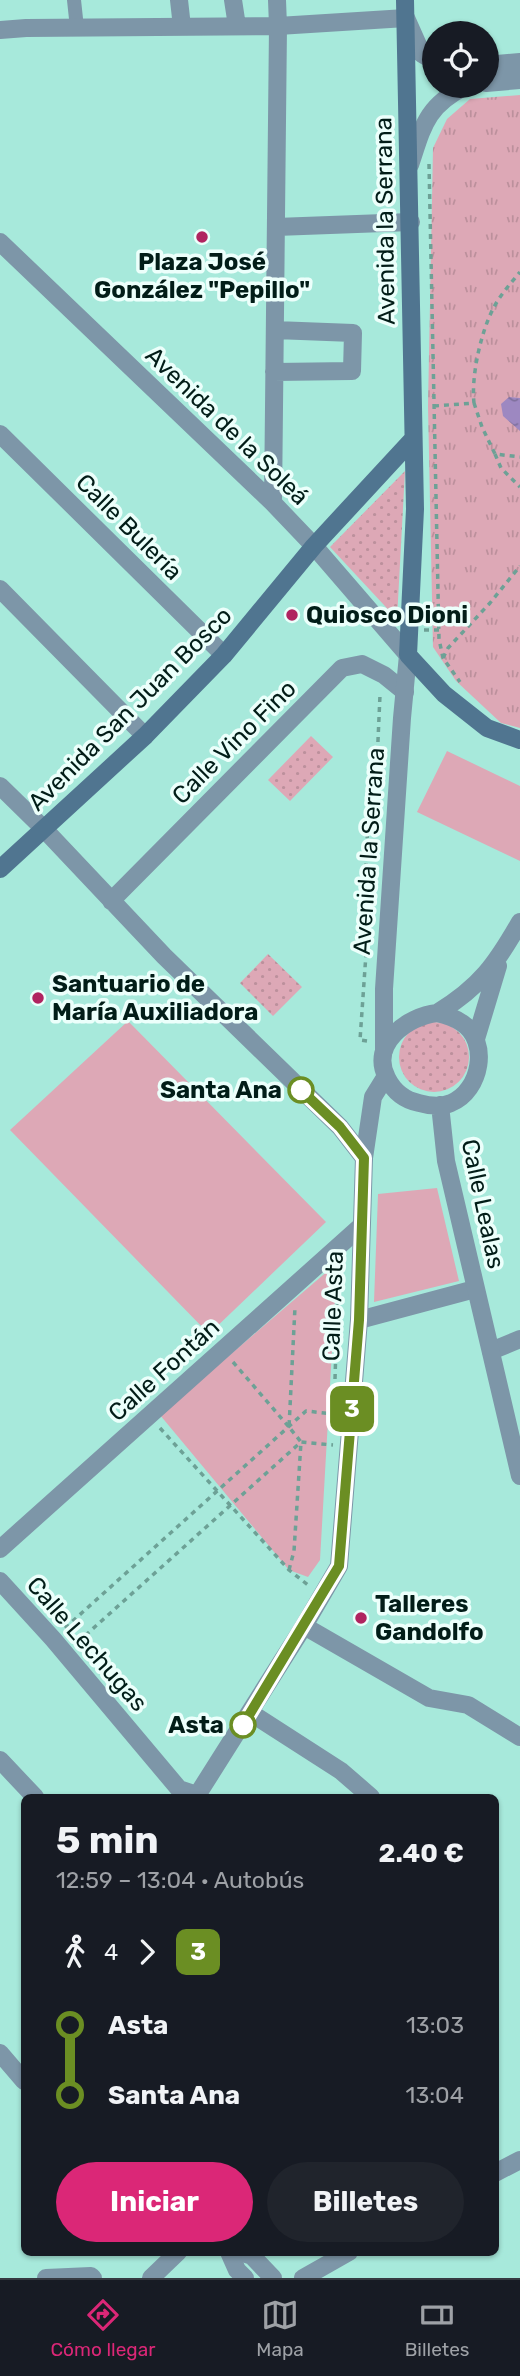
<!DOCTYPE html>
<html lang="es">
<meta charset="utf-8">
<style>
body{margin:0;font-family:Rubik,sans-serif;background:#20242c;color:#f1f3f6;height:100vh;display:flex;flex-direction:column;font-size:26px;white-space:nowrap}
*{box-sizing:border-box;margin:0}
p{font-size:23px;color:#9ea1a6}
.icon{flex:none;width:38px;height:38px;fill:none;stroke:currentColor;stroke-width:2;stroke-linecap:round;stroke-linejoin:round}
.map{position:relative;flex:1;overflow:hidden}
.panel{position:absolute;left:21px;top:1794px;width:478px;height:462px;display:flex;flex-direction:column;background:#171b24;border-radius:10px;box-shadow:0 2px 5px #0004}
.panel>*{flex:none}
.badge{padding:0 14px;border-radius:10px;font-size:24px;line-height:46px}
.tools{position:absolute;left:422px;top:21px;display:grid;gap:14px}
.tools a{display:grid;place-items:center;width:77px;height:77px;border-radius:50%;background:#171b24;box-shadow:0 2px 5px #0004;font-size:35px}
.map>.badge{position:absolute;translate:-50% -50%;box-shadow:0 0 0 4px #fff}
.legs{display:flex;align-items:center;gap:10px;height:77px;padding:0 35px;font-size:23px}
.legs p{margin-inline-start:auto}
.headline{display:flex;align-items:center;justify-content:space-between;height:119px;padding:0 35px}
h1{font-size:38px;font-weight:700;line-height:52px}
.button{display:flex;gap:14px;margin-top:auto;padding:14px 35px}
.button a{flex:1;height:80px;border-radius:42px;background:#db2777;color:#fff;font-size:28px;font-weight:700;line-height:80px;text-align:center}
.button a+a{background:#20242c;color:#f1f3f6}
ul{padding:0 35px;list-style:none}
li{display:flex;align-items:center;gap:24px;height:70px;font-size:26px}
li i{display:grid;place-items:center;width:10px;height:100%;margin:0 9px;background:currentColor}
li i::after{content:'';width:18px;height:18px;margin:-9px;border:5px solid;border-radius:50%;background:#171b24}
li p{margin-inline-start:auto}
li:first-child i{background:linear-gradient(#0000 50%,currentColor 0)}
li:last-child i{background:linear-gradient(currentColor 50%,#0000 0)}
.menu{display:flex;justify-content:space-around;align-items:center;height:98px;border-top:2px solid #363941;background:#171b24;font-size:19px;color:#9ea1a6}
.menu a{display:grid;justify-items:center;gap:4px}
.menu .current{color:#db2777}
.map>svg:first-child{display:block}
.grass{fill:#dda8b6}
.park{fill:url(#park-tufts)}
.garden{fill:url(#garden-dots)}
.water{fill:url(#water-ripples)}
.lines{fill:none;stroke-linecap:round;stroke-linejoin:round}
.path{stroke:#6da196;stroke-width:3.5;stroke-dasharray:5 5;stroke-linecap:butt}
.pedestrian{stroke:#7d96a8;stroke-width:14}
.minor{stroke:#7d96a8;stroke-width:18}
.tertiary{stroke:#7d96a8;stroke-width:18}
.secondary{stroke:#507590;stroke-width:18}
.line-1-casing{stroke:#fff;stroke-width:16}
.line-1{stroke:#6b8e23;stroke-width:10}
.poi-dot{fill:#b02460;stroke:#ecfffb;stroke-width:2.5}
.stop-1-dot{fill:#fff;stroke:#6b8e23;stroke-width:3.5}
.labels{text-anchor:middle;stroke-width:7;stroke-linejoin:round;paint-order:stroke}
.street-label{font-size:24px;fill:#021d18;stroke:#ecfffb}
.poi-label{font-size:24px;font-weight:bold;fill:#021d18;stroke:#ecfffb;text-anchor:start}
.stop-label{font-size:24px;font-weight:bold;fill:#021d18;stroke:#ecfffb;text-anchor:end}
</style>
<div class="map">
<svg width="520" height="2278" viewBox="0 0 520 2278">
<defs>
<pattern id="park-tufts" width="24" height="20" patternUnits="userSpaceOnUse" patternTransform="scale(1.75)"><rect width="24" height="20" fill="#dda8b6"/><path d="M3 7l-1-3M5 7V3M7 7l1-3M15 17l-1-3M17 17v-4M19 17l1-3" fill="none" stroke="#bc909c"/></pattern>
<pattern id="garden-dots" width="8" height="8" patternUnits="userSpaceOnUse" patternTransform="scale(1.75)"><rect width="8" height="8" fill="#dda8b6"/><path d="M2 2h.1M6 6h.1" fill="none" stroke="#bc909c" stroke-width="1.8" stroke-linecap="round"/></pattern>
<pattern id="water-ripples" width="26" height="14" patternUnits="userSpaceOnUse" patternTransform="scale(1.75)"><rect width="26" height="14" fill="#9d88c1"/><path d="M2 4q2-2 4 0t4 0M15 11q2-2 4 0t4 0" fill="none" stroke="#7e6f9c"/></pattern>
</defs>
<rect width="100%" height="100%" fill="#a7e9db"/>
<path class="grass" d="M447 751 520 786V861L417 812Z
M128 1021 326 1222 209 1334 10 1130Z
M437 1188 459 1281 374 1302 378 1194Z
M337 1263 320 1560 308 1577 289 1570 160 1415Z"/>
<path class="park" d="M520 95V728L501 723 456 681 433 647 428 406 433 148 447 119 470 99Z"/>
<path class="garden" d="M405 471 397 619 330 547Z
M311 736 333 757 290 801 268 780Z
M268 954 302 987 273 1016 240 983Z
M399 1057a35 35 0 1 1 70 0a35 35 0 1 1-70 0Z"/>
<path class="water" d="M509 397 520 398V431L503 416 501 404Z"/>
<g class="lines">
<path class="path" d="M429 164 439 639 443 658 460 682
M474 403 482 427 495 454 520 457
M434 406 474 403C471 376 481 331 494 307 501 294 511 283 520 272
M495 454 501 468 520 487
M424 630H439
M443 658 448 648 490 603 520 566
M367 1041 360 1040 371 882 366 867 370 768 377 763 380 695
M233 1362 289 1427
M335 1379 338 1281 342 1276
M160 1428 289 1570 308 1585
M289 1570 294 1551 301 1442 289 1427 295 1307
M65 1628 306 1411 334 1414
M78 1642 301 1442 333 1445"/>
<path class="pedestrian" d="M74 0 77 28"/>
<path class="minor" d="M179 0 182 27
M233 0 237 26
M0 30 26 28 278 26 406 18 422 54 434 61
M486 65 520 62
M486 83 520 80
M410 165C423 126 426 106 466 86
M276 227 411 222
M0 242 273 503 314 546 408 655
M274 372 352 371 353 333 275 330
M0 434 224 655
M273 503 278 26 277 0
M0 589 145 736
M0 786 44 829 164 956 340 1127 364 1158
M111 901 342 668 362 664 384 675 405 692
M359 1320 475 1289
M491 1351 520 1339
M0 1549 360 1227
M0 1581 53 1639 179 1789 197 1795
M304 1626 429 1698 468 1705 520 1737
M251 1713 341 1771 371 1797
M0 1760 35 1797
M0 2053 24 2081
M495 2173 520 2160
M240 2252 252 2256 273 2278
M46 2278 91 2276 93 2278
M151 2278 178 2252
M303 2278 349 2252"/>
<path class="tertiary" d="M437 1013C446 1015 455 1018 462 1023 490 1041 481 1091 451 1103 442 1107 429 1106 419 1103 404 1100 394 1092 387 1078 369 1044 408 1016 437 1013Z
M437 1013C480 987 496 964 520 922
M476 1039 498 966
M384 1051V989L402 718 408 655
M440 1105 446 1161 520 1476
M196 1797 304 1626 339 1566 359 1320 364 1158 373 1097 386 1076
M229 2252 237 2270 245 2278"/>
<path class="secondary" d="M405 0 415 509 408 655 444 694 487 728 520 740
M0 869 145 736 224 655 314 546 412 440"/>
</g>
<g class="lines">
<g class="line-1-casing">
<path id="line-1" d="M243 1725 339 1566 359 1320 364 1158 340 1127 301 1090"/>
</g>
<use href="#line-1" class="line-1"/>
</g>
<g class="poi-dot">
<circle cx="202" cy="237" r="7"/>
<circle cx="292" cy="615" r="7"/>
<circle cx="38" cy="998" r="7"/>
<circle cx="361" cy="1618" r="7"/>
</g>
<g class="stop-1-dot">
<circle cx="301" cy="1090" r="12"/>
<circle cx="243" cy="1725" r="12"/>
</g>
<g class="labels">
<g class="street-label">
<text transform="translate(385 221) rotate(-91)" y="8">Avenida la Serrana</text>
<text transform="translate(227 426) rotate(44)" y="8">Avenida de la Soleá</text>
<text transform="translate(129 527) rotate(45)" y="8">Calle Bulería</text>
<text transform="translate(130 709) rotate(-45)" y="8">Avenida San Juan Bosco</text>
<text transform="translate(234 742) rotate(-45)" y="8">Calle Vino Fino</text>
<text transform="translate(369 851) rotate(-86)" y="8">Avenida la Serrana</text>
<text transform="translate(483 1204) rotate(78)" y="8">Calle Lealas</text>
<text transform="translate(333 1306) rotate(-88)" y="8">Calle Asta</text>
<text transform="translate(164 1370) rotate(-42)" y="8">Calle Fontán</text>
<text transform="translate(87 1644) rotate(49)" y="8">Calle Lechugas</text>
</g>
<g class="poi-label">
<text x="202" y="270" text-anchor="middle">Plaza José<tspan x="202" dy="28">González "Pepillo"</tspan></text>
<text x="306" y="623">Quiosco Dioni</text>
<text x="52" y="992">Santuario de<tspan x="52" dy="28">María Auxiliadora</tspan></text>
<text x="375" y="1612">Talleres<tspan x="375" dy="28">Gandolfo</tspan></text>
</g>
<g class="stop-label">
<text x="282" y="1098">Santa Ana</text>
<text x="224" y="1733">Asta</text>
</g>
</g>
</svg>
<div class="tools">
<a><svg class="icon" aria-label="locate" viewBox="0 0 24 24"><circle cx="12" cy="12" r="6"/><path d="M12 2v4M12 18v4M2 12h4M18 12h4"/></svg></a>
</div>
<b class="badge" style="left:352px;top:1409px;background:#6b8e23;color:#fff">3</b>
<section class="panel">
<div class="headline"><div><h1>5 min</h1><p>12:59 – 13:04 · Autobús</p></div><b>2.40 €</b></div>
<div class="legs"><svg class="icon" aria-label="walk" viewBox="0 0 24 24"><circle cx="13" cy="4" r="2"/><path d="M13 8l-2 6 4 7M11 14l-3 7M7 12l3-4h3l4 4"/></svg>4<svg class="icon" aria-label="forward" viewBox="0 0 24 24"><path d="M9 5l7 7-7 7"/></svg><b class="badge" style="background:#6b8e23;color:#fff">3</b></div>
<ul>
<li><i style="color:#6b8e23"></i><b>Asta</b><p>13:03</p></li>
<li><i style="color:#6b8e23"></i><b>Santa Ana</b><p>13:04</p></li>
</ul>
<div class="button"><a>Iniciar</a><a>Billetes</a></div>
</section>
</div>
<nav class="menu">
<a class="current"><svg class="icon" aria-label="directions" viewBox="0 0 24 24"><path d="M12 3l9 9-9 9-9-9zM9 14v-3h6M13 9l2 2-2 2"/></svg>Cómo llegar</a>
<a><svg class="icon" aria-label="map" viewBox="0 0 24 24"><path d="M3 6l6-2 6 2 6-2v14l-6 2-6-2-6 2zM9 4v14M15 6v14"/></svg>Mapa</a>
<a><svg class="icon" aria-label="tickets" viewBox="0 0 24 24"><path d="M3 7h18v10H3zM15 7v10"/></svg>Billetes</a>
</nav>
